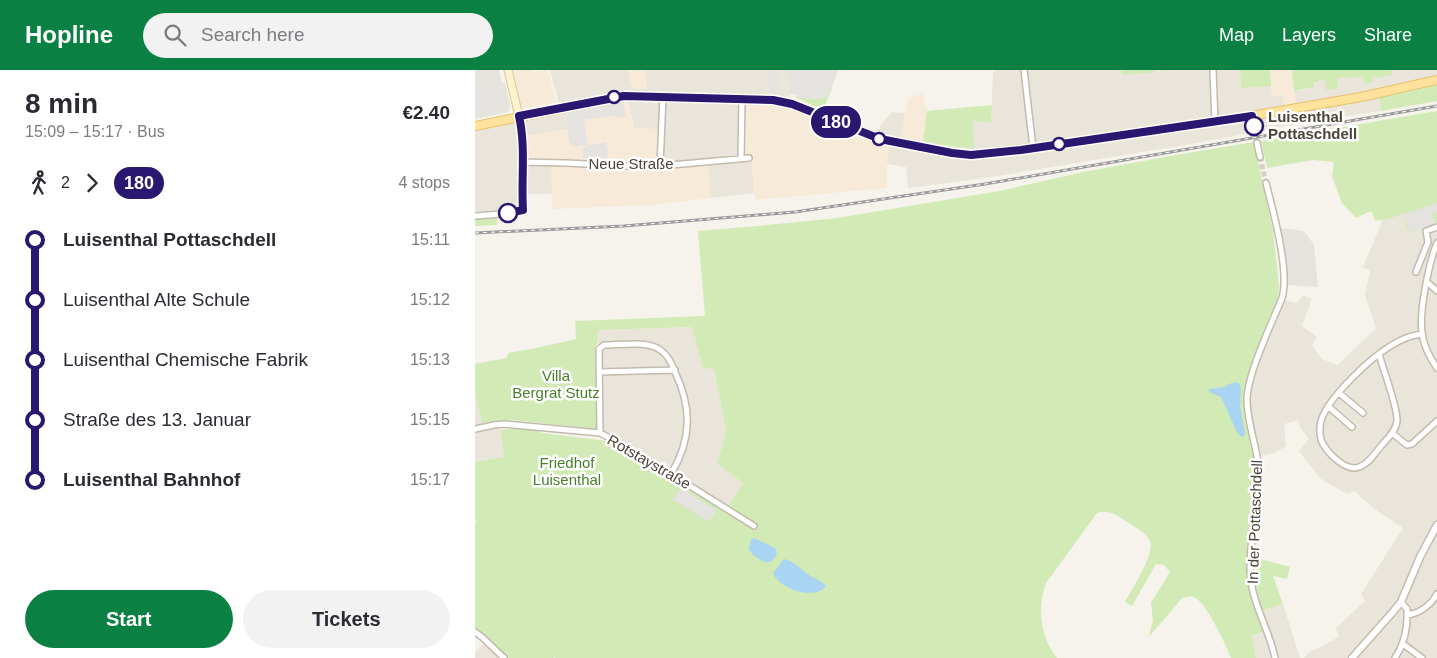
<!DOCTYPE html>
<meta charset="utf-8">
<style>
body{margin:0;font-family:Arial,sans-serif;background:#f2f2f3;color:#2b2b33;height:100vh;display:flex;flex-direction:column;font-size:19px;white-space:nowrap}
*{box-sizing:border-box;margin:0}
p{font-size:16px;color:#7c7c81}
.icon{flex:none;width:28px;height:28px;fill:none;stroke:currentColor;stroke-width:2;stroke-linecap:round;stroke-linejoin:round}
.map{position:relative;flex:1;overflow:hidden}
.panel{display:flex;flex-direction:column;background:#fff;width:475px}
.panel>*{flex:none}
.badge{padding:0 10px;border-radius:16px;font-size:18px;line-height:32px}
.map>.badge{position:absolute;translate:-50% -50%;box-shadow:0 0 0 2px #fff}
.legs{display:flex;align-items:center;gap:8px;height:55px;padding:0 25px;font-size:16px}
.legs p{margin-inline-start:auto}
.summary{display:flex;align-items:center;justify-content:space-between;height:85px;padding:0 25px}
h1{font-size:28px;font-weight:800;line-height:38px}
.button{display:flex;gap:10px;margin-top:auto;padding:10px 25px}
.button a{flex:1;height:58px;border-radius:30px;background:#0b8043;color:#fff;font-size:20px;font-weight:800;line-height:58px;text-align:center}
.button a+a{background:#f2f2f3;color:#2b2b33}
ul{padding:0 25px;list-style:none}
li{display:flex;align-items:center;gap:18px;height:60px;font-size:19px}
li i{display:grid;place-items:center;width:8px;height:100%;margin:0 6px;background:currentColor}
li i::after{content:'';width:12px;height:12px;margin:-6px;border:4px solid;border-radius:50%;background:#fff}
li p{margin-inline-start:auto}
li:first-child i{background:linear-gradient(#0000 50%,currentColor 0)}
li:last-child i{background:linear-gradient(currentColor 50%,#0000 0)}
header{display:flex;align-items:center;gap:30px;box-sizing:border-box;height:70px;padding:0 25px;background:#0b8043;color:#fff}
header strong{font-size:24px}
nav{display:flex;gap:28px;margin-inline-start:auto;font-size:18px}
.search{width:350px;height:45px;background:#f2f2f3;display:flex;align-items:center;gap:12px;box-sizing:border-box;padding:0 18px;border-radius:28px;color:#7c7c81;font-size:19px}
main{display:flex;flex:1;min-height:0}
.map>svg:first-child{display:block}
.residential{fill:#eae5da}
.commercial{fill:#f7ead8}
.industrial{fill:#e6e2dd}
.green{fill:#d2eab5}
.parking{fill:#e5e3e0}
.water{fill:#a9d4f2}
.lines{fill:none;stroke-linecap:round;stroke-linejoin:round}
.minor-tunnel{stroke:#d4d0c8;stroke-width:5;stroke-dasharray:5 2.5;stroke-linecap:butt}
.minor-casing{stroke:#c2bbae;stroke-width:8}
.tertiary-casing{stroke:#c2bbae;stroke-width:9}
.secondary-casing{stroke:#d6c79b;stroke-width:9}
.primary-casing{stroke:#e6c16a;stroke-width:10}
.minor{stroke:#fff;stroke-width:5}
.tertiary{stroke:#fff;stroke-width:6}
.secondary{stroke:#fff3cd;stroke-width:7}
.primary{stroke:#ffe39c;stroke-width:8}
.rail-casing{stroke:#9a9a9a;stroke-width:3}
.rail{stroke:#fff;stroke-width:1;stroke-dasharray:4;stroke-linecap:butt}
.line-1-casing{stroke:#fff;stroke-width:11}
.line-1{stroke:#291770;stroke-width:8}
.stop-1-dot{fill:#fff;stroke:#291770;stroke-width:2.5}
.labels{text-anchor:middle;stroke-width:5;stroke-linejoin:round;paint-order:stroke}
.stop-label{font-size:15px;font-weight:bold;fill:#4b4439;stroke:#fff;text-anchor:start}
.street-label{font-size:15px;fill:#4b4439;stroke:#fff}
.park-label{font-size:15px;fill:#4a7f2a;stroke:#fff}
</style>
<header>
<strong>Hopline</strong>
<div class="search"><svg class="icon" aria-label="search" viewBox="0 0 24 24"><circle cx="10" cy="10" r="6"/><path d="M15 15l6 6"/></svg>Search here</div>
<nav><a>Map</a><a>Layers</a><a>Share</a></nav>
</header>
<main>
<section class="panel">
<div class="summary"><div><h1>8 min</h1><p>15:09 – 15:17 · Bus</p></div><b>€2.40</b></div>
<div class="legs"><svg class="icon" aria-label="walk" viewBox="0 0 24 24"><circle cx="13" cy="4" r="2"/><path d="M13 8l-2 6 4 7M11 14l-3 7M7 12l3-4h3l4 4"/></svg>2<svg class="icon" aria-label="forward" viewBox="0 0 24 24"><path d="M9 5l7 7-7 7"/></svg><b class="badge" style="background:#291770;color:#fff">180</b><p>4 stops</p></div>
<ul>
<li><i style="color:#291770"></i><b>Luisenthal Pottaschdell</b><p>15:11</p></li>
<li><i style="color:#291770"></i><span>Luisenthal Alte Schule</span><p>15:12</p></li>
<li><i style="color:#291770"></i><span>Luisenthal Chemische Fabrik</span><p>15:13</p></li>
<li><i style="color:#291770"></i><span>Straße des 13. Januar</span><p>15:15</p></li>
<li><i style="color:#291770"></i><b>Luisenthal Bahnhof</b><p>15:17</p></li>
</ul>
<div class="button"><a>Start</a><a>Tickets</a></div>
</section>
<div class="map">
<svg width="962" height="588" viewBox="0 0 962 588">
<rect width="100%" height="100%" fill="#f6f3ec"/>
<path class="residential" d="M75 0H312V3L315 4V27L270 24 269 84 276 83 279 123 236 128 232 89 188 93 159 58 152 21 142 22 84 34Z
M520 0H765L766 17 796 16 797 26 808 25 809 36 821 34 819 21 834 19 833 0H962V6L903 20 906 41 831 52 722 73 517 107 433 118 431 97 412 94 416 65 401 61 417 42 431 43 427 67 480 77 498 78V51L516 53 518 2H520Z
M91 39 95 59 51 66 52 90H77V124H44L43 137 39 139 0 142V59Z
M927 144 934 164 962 154V588H829L833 583 864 567 861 558 890 531 886 524 928 458 898 438 879 421 872 424 846 409 824 381 834 369 825 358 824 350 809 354 811 376 800 383 785 386 774 341V329L781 300 809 230 822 233 828 225 837 229 827 256 842 267 837 275 847 289 863 295 901 258 890 225 895 201 888 197 908 150Z
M217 257 228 297 239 299 251 360 242 394 268 413 253 436 127 360 123 260Z
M0 324 7 353 23 351 29 387 0 392Z
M808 534 825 588H781L777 566 793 560 786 541Z
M13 570 31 588H0V582Z"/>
<path class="commercial" d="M38 0H58L59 2 67 0H73L81 32 47 39Z
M152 0H171L172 19H157Z
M795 0H817L821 34 809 36 808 25 797 26Z
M448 24 452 41 448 71 426 67 432 32 438 26Z
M154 30 159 58 189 59 188 93 232 89 236 128 176 135 77 139 76 90H52L51 66 95 59 91 41Z
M270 31 308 34 415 74 412 94V118L280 130 276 84H269Z"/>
<path class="industrial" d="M0 0H24L27 13 30 12 35 35 34 40 33 42 0 49Z
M806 158 829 161 839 175 843 217 813 215Z"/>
<path class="green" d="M647 0H679L680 2 648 5Z
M765 0H795L796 16 766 18Z
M817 0H915L918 5 898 8 899 12 890 14 888 7 863 8V18L851 20 850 9 844 10V12H839V17L819 21Z
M962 13V31L906 41 904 27Z
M356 18 357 19 348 40 320 27 323 25V28L348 29 349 26 353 27Z
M517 35 516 53 498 51 499 78 481 77 448 71 452 41Z
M962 41V154L934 164 927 144C918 147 909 152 900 150L896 141 881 148 867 133 857 106 859 92 838 90 792 98 786 71Z
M779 72 798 161 804 216 802 233 783 277 774 303 770 318 769 335 780 388 781 407 773 509 776 527 789 561 777 566 781 588H756C751 575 731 532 719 527 715 525 711 527 707 528L674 567 678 550 676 533 695 502 689 495 681 494 657 536 650 532C656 520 680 485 675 471 671 462 658 456 651 451 641 445 634 439 622 443L571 513C562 537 565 568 582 588H81L80 587 77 588H34L20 575 0 558V453L1 452 0 449V392L29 387 25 360 44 358 57 359 68 363 132 371 271 454 274 450 253 436 268 413 242 394 251 360 239 299 228 298 217 257 123 260V272L120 277 122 359 37 350 7 353 0 324V294L32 288 33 283 56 279 101 269 100 251 230 246 223 161 283 156 362 148 525 121 608 102 712 83Z
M22 148V155L0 156V149Z
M785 489 815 497 812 509 798 506 808 534 786 541 777 511Z"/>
<path class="parking" d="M294 0H303V23H295Z
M312 0H363L353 27 349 26 348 29 323 28V25L315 24V4H312Z
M20 16 25 36 8 40V43L0 45V20Z
M148 31 151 47 142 48 141 45 109 50 113 75 131 72V76H133L132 89 108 88V78L111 77V75L99 77 98 74 95 75 92 59H95L92 47 95 41Z
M962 133V142L957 144 961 154 935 163 928 144Z
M206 418 241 440 234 452 198 430Z"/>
<path class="water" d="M761 312 765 314 766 320 765 336 770 364 768 367H766L761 360 746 327 736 323 733 320 734 319 750 317 754 314Z
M279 468 300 478 302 484C300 487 298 492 293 492 287 493 275 484 274 478 274 476 276 471 276 470Z
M309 489C319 491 325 499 334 505 340 509 346 510 351 516 340 531 304 519 298 503L300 501Z"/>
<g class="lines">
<path class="minor-tunnel" d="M779 59 782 73
M785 87 791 113"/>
<g class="minor-casing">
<path id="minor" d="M549 0 558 78
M738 0 740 52
M777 46 779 59
M782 73 785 87
M266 89 267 28
M47 92 91 93 174 97 274 88
M185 96 188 26
M791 113C798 141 815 201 807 228 797 253 771 306 772 332 773 360 786 385 784 414 782 445 772 482 776 512 780 539 795 562 800 588
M0 146 26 144 48 140 47 71 44 46
M962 173C954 192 944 242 947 262 948 274 955 288 962 298
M941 202 953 172 951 161 962 157
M952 212 962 221
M904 284C908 299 923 338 922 351 921 361 912 369 906 376 900 383 894 394 884 397 871 402 854 384 848 374 844 367 844 355 847 348 852 334 869 316 879 306 896 289 923 266 947 264
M124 302 200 300
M864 323 888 343
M854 337 877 357
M0 359 19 355 29 354 125 363 137 369 196 404 279 456
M125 363 124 279 129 275C144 275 169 271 182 278 192 283 196 292 200 302 217 338 217 369 196 404
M917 363 932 375 937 374 962 351
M932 545C945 543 956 535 962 524
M0 562 7 567 29 588
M928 574 947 588
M920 588C930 573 933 557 932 539L926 532"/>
</g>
<g class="tertiary-casing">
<path id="tertiary" d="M877 588 917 543 926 532 945 487 962 455"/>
</g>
<g class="secondary-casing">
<path id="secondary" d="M33 0 44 46"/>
</g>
<g class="primary-casing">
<path id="primary" d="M0 56 149 26 296 30 317 34 405 69 477 83 496 85 565 77 769 47 886 27 962 10"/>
</g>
<use href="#minor" class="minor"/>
<use href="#tertiary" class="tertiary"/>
<use href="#secondary" class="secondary"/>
<use href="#primary" class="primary"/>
<g class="rail-casing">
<path id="rail" d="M0 163 149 156 320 142 510 114 962 36"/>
</g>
<use href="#rail" class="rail"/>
</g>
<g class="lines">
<g class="line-1-casing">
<path id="line-1" d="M33 143 48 140C46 109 51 77 44 46L149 26 298 30 317 34 405 69 477 83 496 85 546 80 777 46 779 56"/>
</g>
<use href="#line-1" class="line-1"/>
</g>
<g class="stop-1-dot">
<circle cx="139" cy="27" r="6"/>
<circle cx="779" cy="56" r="9"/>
<circle cx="404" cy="69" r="6"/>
<circle cx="584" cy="74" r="6"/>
<circle cx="33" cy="143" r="9"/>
</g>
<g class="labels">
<g class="stop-label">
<text x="793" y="52">Luisenthal<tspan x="793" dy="17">Pottaschdell</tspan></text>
</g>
<g class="street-label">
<text x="156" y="99">Neue Straße</text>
<text transform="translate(174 392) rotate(30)" y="5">Rotstaystraße</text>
<text transform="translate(780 452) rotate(-88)" y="5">In der Pottaschdell</text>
</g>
<g class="park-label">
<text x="81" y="311">Villa<tspan x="81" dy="17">Bergrat Stutz</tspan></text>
<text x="92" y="398">Friedhof<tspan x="92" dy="17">Luisenthal</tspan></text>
</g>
</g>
</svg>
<b class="badge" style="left:361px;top:52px;background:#291770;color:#fff">180</b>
</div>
</main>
